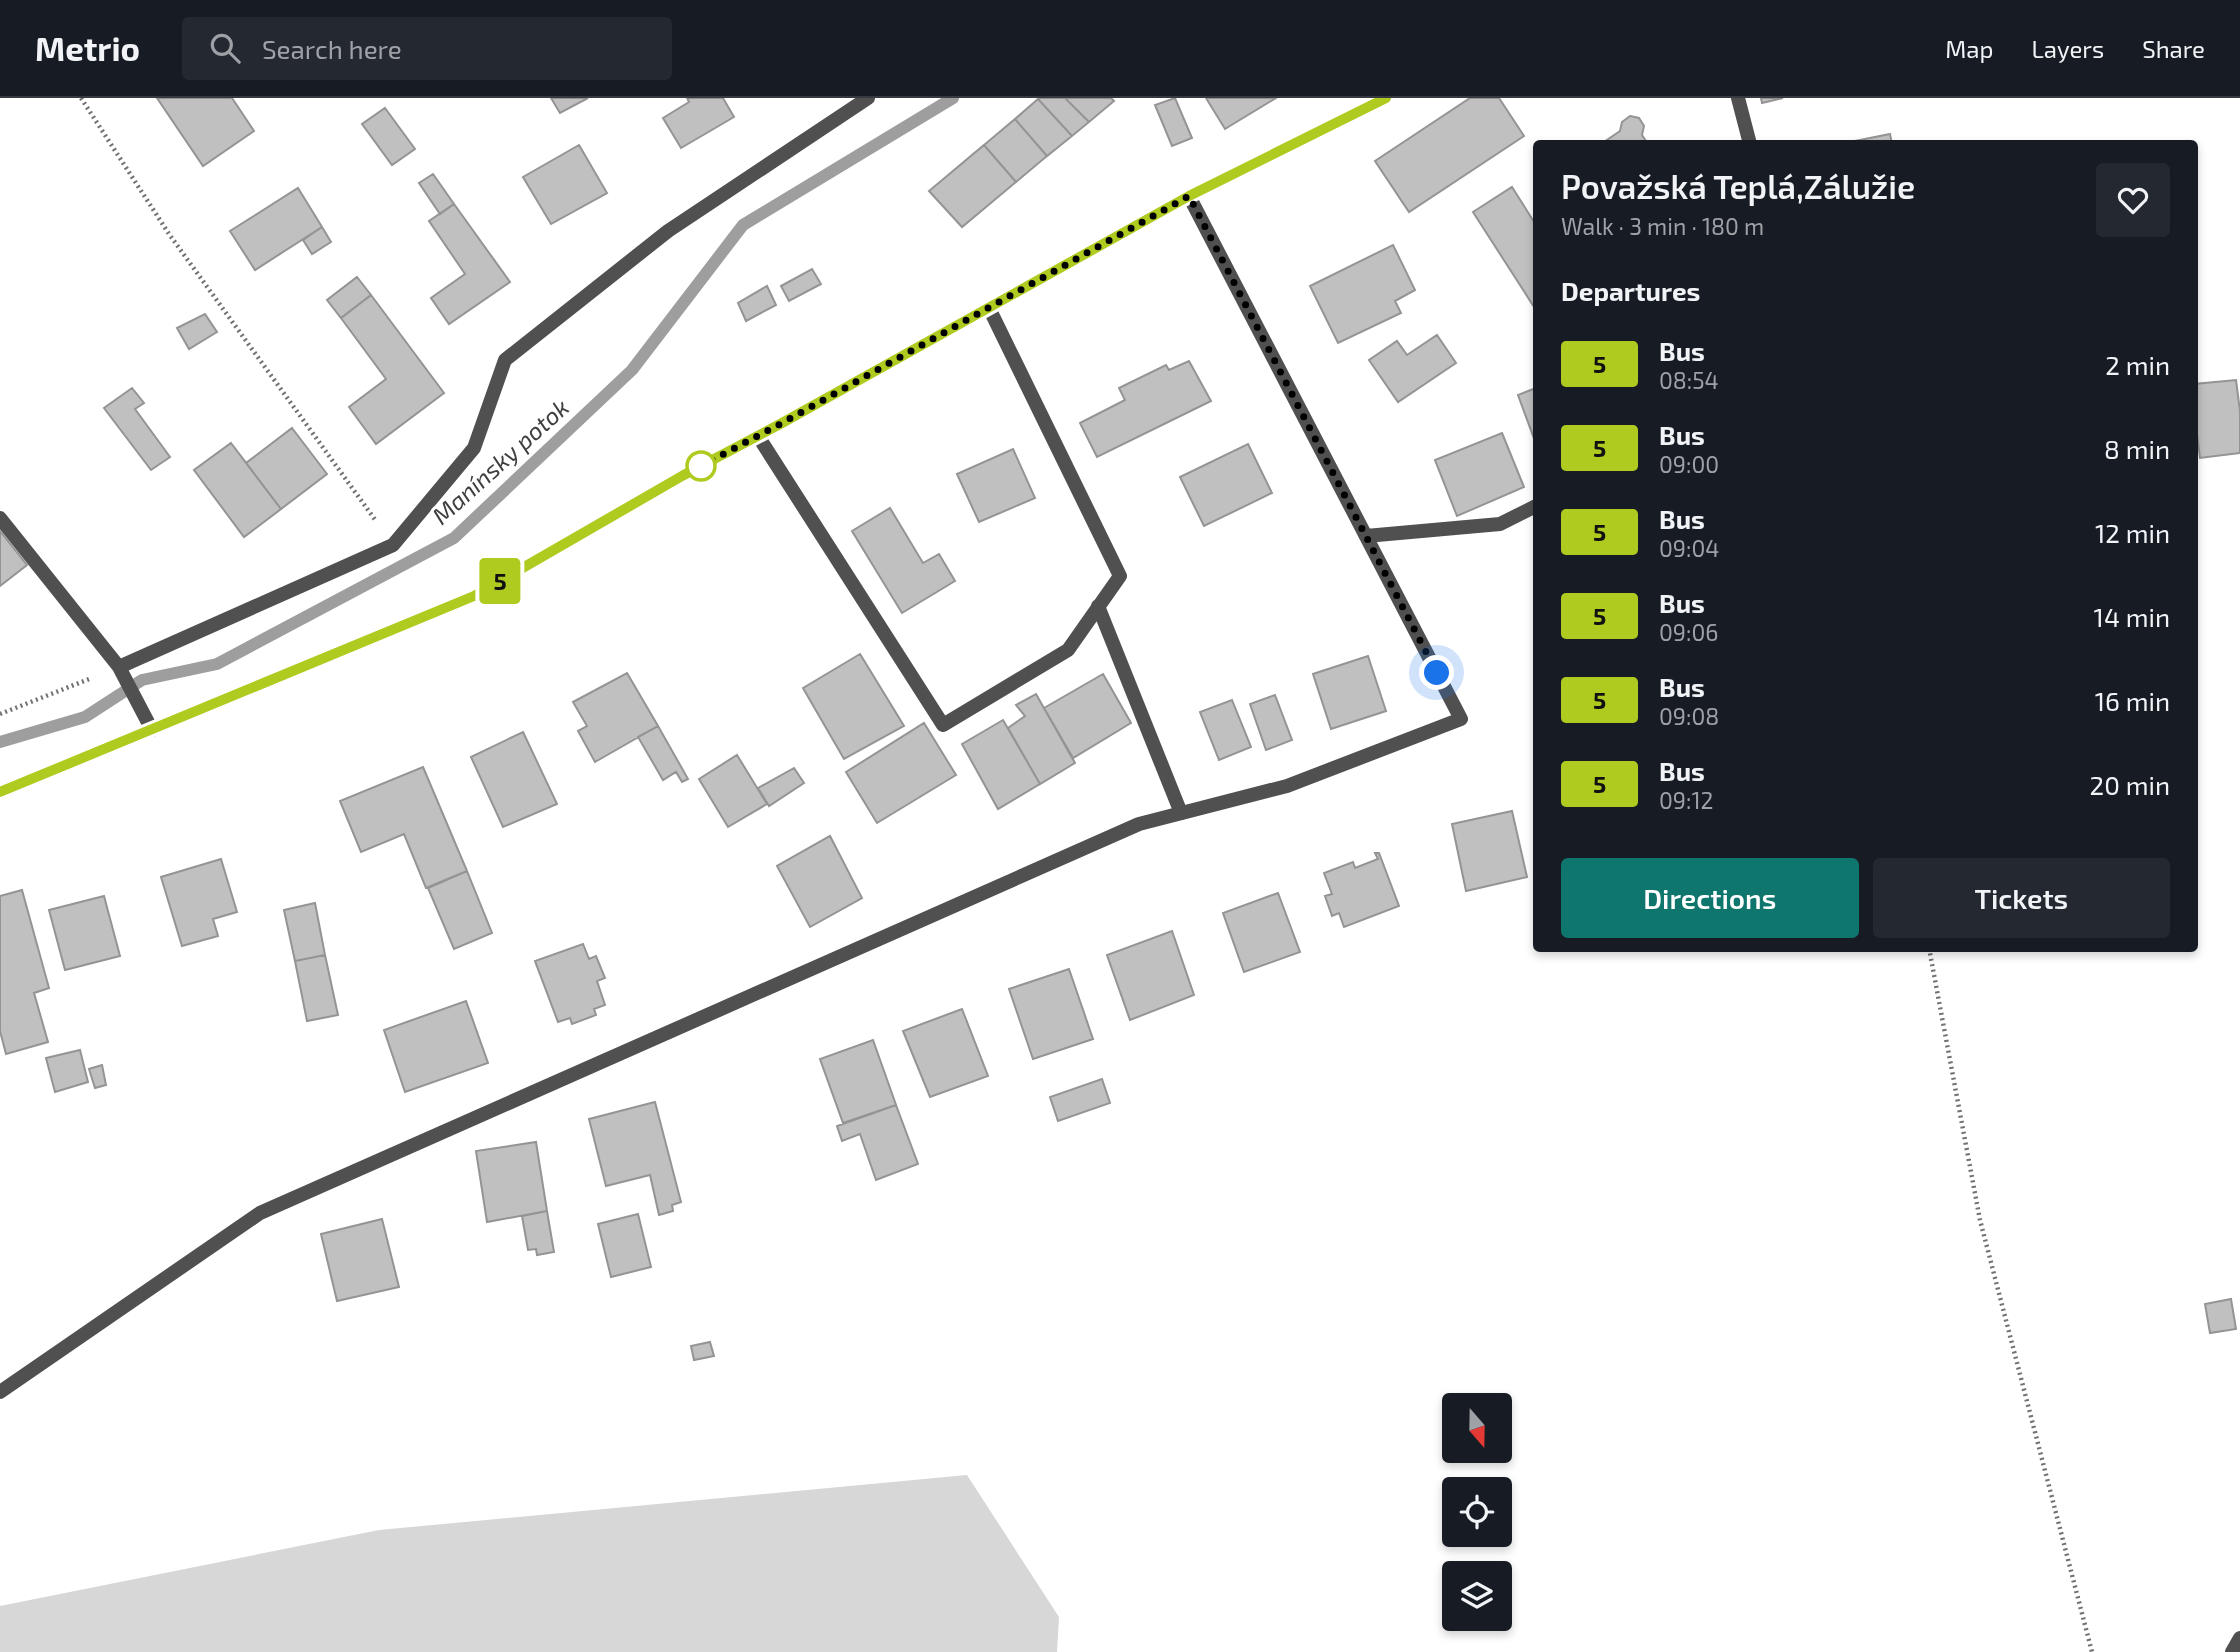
<!DOCTYPE html>
<meta charset="utf-8">
<style>
body{margin:0;font-family:"Exo 2",sans-serif;background:#242831;color:#f1f3f6;height:100vh;display:flex;flex-direction:column;font-size:26px;white-space:nowrap}
*{box-sizing:border-box;margin:0}
p{font-size:23px;color:#9ea1a6}
.icon{flex:none;width:38px;height:38px;fill:none;stroke:currentColor;stroke-width:2;stroke-linecap:round;stroke-linejoin:round}
.map{position:relative;flex:1;overflow:hidden}
.sheet{position:absolute;left:1533px;top:42px;width:665px;height:812px;display:flex;flex-direction:column;background:#171b24;border-radius:7px;box-shadow:0 4px 10px #0003}
.sheet>*{flex:none}
.badge{padding:0 14px;border-radius:5px;font-size:24px;line-height:46px}
.needle{width:46px;rotate:160deg}
.controls{position:absolute;left:1442px;top:1295px;display:grid;gap:14px}
.controls a{display:grid;place-items:center;width:70px;height:70px;border-radius:7px;background:#171b24;box-shadow:0 4px 10px #0003;font-size:35px}
.you{position:absolute;width:35px;height:35px;margin:-18px;border:5px solid #fff;border-radius:50%;background:#1a73e8;box-shadow:0 0 0 10px #1a73e833}
.map>.badge{position:absolute;translate:-50% -50%;box-shadow:0 0 0 4px #fff}
h2{padding:0 28px;font-size:26px;line-height:63px}
.round{display:grid;place-items:center;flex:none;width:74px;height:74px;border-radius:7px;background:#242831}
.head{display:flex;align-items:center;justify-content:space-between;height:119px;padding:0 28px}
h1{font-size:33px;font-weight:600;line-height:52px}
.primary-button{display:flex;gap:14px;margin-top:auto;padding:14px 28px}
.primary-button a{flex:1;height:80px;border-radius:7px;background:#0f766e;color:#fff;font-size:28px;font-weight:600;line-height:80px;text-align:center}
.primary-button a+a{background:#242831;color:#f1f3f6}
ul{padding:0;list-style:none}
li{display:flex;align-items:center;gap:21px;height:84px;padding:0 28px}
li div{flex:1}
li b{display:block;font-size:26px}
li em{font-style:normal}
li .badge{min-width:77px;font-weight:700;text-align:center}
header{display:flex;align-items:center;gap:42px;box-sizing:border-box;height:98px;padding:0 35px;background:#171b24;border-bottom:2px solid #363941}
header strong{font-size:33px}
nav{display:flex;gap:38px;margin-inline-start:auto;font-size:24px}
.search{width:490px;height:63px;background:#242831;display:flex;align-items:center;gap:18px;box-sizing:border-box;padding:0 24px;border-radius:7px;color:#9ea1a6;font-size:26px}
.map>svg:first-child{display:block}
.green{fill:#d7d7d7}
.lines{fill:none;stroke-linecap:round;stroke-linejoin:round}
.stream{stroke:#9e9e9e;stroke-width:12}
.building{fill:#c0c0c0;stroke:#949494;stroke-width:2}
.path{stroke:#727272;stroke-width:4.5;stroke-dasharray:2 3.5;stroke-linecap:butt}
.service{stroke:#505050;stroke-width:14}
.minor{stroke:#505050;stroke-width:14}
.tertiary{stroke:#505050;stroke-width:14}
.line-casing{stroke:#fff;stroke-width:16}
.line{stroke:#b0cb1f;stroke-width:10}
.walk{stroke:#000;stroke-width:7;stroke-dasharray:0 12.6}
.stop-dot{fill:#fff;stroke:#b0cb1f;stroke-width:3.5}
.labels{text-anchor:middle;stroke-width:6;stroke-linejoin:round;paint-order:stroke}
.water-label{font-size:24px;font-style:italic;fill:#3f3f3f;stroke:#fff}
</style>
<header>
<strong>Metrio</strong>
<div class="search"><svg class="icon" aria-label="search" viewBox="0 0 24 24"><circle cx="10" cy="10" r="6"/><path d="M15 15l6 6"/></svg>Search here</div>
<nav><a>Map</a><a>Layers</a><a>Share</a></nav>
</header>
<div class="map">
<svg width="2240" height="1554" viewBox="0 0 2240 1554">
<rect width="100%" height="100%" fill="#fff"/>
<path class="green" d="M967 1377 1059 1519 1057 1554H0V1508L379 1432Z"/>
<g class="lines">
<path class="stream" d="M0 644 85 619 142 582 217 566 454 440 632 272 743 127 953 0"/>
</g>
<path class="building" d="M157 0H232L254 33 203 68Z
M551 0H588L560 15Z
M687 0H723L734 19 681 50 663 20 689 4Z
M1040 0H1065L1089 24 1072 38 1038 1Z
M1065 0H1111L1114 3 1089 24Z
M1175 0 1192 40 1172 48 1155 7Z
M1206 0H1276L1225 31Z
M1470 0H1499L1524 38 1409 114 1375 63Z
M1761 0H1783L1762 5Z
M1038 1 1072 38 1047 58 1015 21Z
M385 10 415 51 392 67 362 26Z
M1630 18 1639 20 1644 28 1642 37 1648 46H1601L1620 33 1622 24Z
M1015 21 1047 58 1016 84 984 47Z
M1890 36 1892 46H1840Z
M579 47 607 95 551 126 523 79Z
M984 47 1016 84 962 129 929 93Z
M433 76 454 106 440 116 419 85Z
M1512 89 1536 127V212L1473 114Z
M298 90 322 129 255 172 230 133Z
M454 106 510 184 449 226 431 200 465 176 429 123Z
M322 129 331 144 312 156 303 142Z
M1393 147 1415 192 1395 203 1401 215 1338 245 1310 188Z
M812 171 821 186 789 203 781 188Z
M357 179 371 197 341 220 327 202Z
M767 188 776 207 746 223 738 205Z
M371 197 444 295 376 346 349 309 386 281 341 220Z
M205 216 217 234 189 251 177 230Z
M1437 237 1456 265 1398 304 1369 262 1397 243 1407 257Z
M1189 263 1211 303 1097 359 1080 325 1125 302 1119 290 1166 267 1169 272Z
M2236 282 2240 313V355L2200 360 2194 311V286Z
M132 290 144 305 135 311 170 359 151 372 104 310Z
M1536 290V346L1518 297Z
M292 330 327 376 281 411 246 365Z
M1502 335 1524 389 1457 418 1435 362Z
M231 345 281 411 244 439 194 372Z
M1248 346 1272 395 1204 428 1180 379Z
M1013 351 1035 400 979 424 957 376Z
M890 410 923 465 939 456 955 483 902 515 852 433Z
M0 433 27 467 0 488Z
M860 556 904 628 844 661 803 590Z
M1368 558 1386 613 1331 631 1313 576Z
M627 575 658 628 595 664 578 633 587 628 573 604Z
M1103 576 1131 625 1073 660 1044 610Z
M1036 596 1075 665 1040 686 1008 630 1025 618 1016 607Z
M1275 597 1292 642 1266 652 1250 606Z
M1232 602 1251 649 1219 662 1200 614Z
M1003 622 1040 686 998 711 962 646Z
M924 625 956 677 877 725 846 674Z
M658 628 688 681 682 684 676 674 663 682 638 639Z
M523 634 557 706 503 729 471 659Z
M737 657 767 706 728 729 699 681Z
M423 669 467 773 426 790 404 736 361 754 340 703Z
M794 670 804 685 769 708 758 690Z
M1512 713 1527 779 1466 793 1452 726Z
M830 738 862 800 810 829 777 768Z
M1375 755H1379L1399 808 1344 829 1339 815 1332 818 1325 798 1332 796 1324 775 1353 764 1355 770 1378 761Z
M221 761 237 814 213 821 218 838 182 848 161 779Z
M467 773 492 835 454 851 428 790Z
M22 792 49 890 34 895 48 944 6 956 0 933V798Z
M1278 795 1300 854 1244 874 1223 815Z
M104 798 120 858 65 872 49 812Z
M315 805 325 857 295 863 284 812Z
M1172 833 1194 897 1130 922 1107 857Z
M583 846 589 861 596 858 605 880 597 883 605 907 594 911 596 917 572 926 570 920 558 924 535 863Z
M325 857 338 917 307 923 295 863Z
M1069 871 1093 941 1033 961 1009 891Z
M466 903 488 965 405 994 384 932Z
M962 911 988 978 930 999 903 933Z
M873 942 896 1007 843 1025 820 961Z
M80 952 88 984 55 994 46 960Z
M102 967 106 987 95 990 89 971Z
M1102 981 1110 1005 1058 1023 1050 999Z
M655 1004 681 1104 672 1107 673 1113 659 1117 650 1077 606 1088 589 1021Z
M896 1007 918 1066 876 1082 860 1036 842 1043 837 1028Z
M536 1044 547 1113 487 1124 476 1053Z
M547 1113 554 1154 537 1157 536 1151 528 1152 522 1118Z
M638 1116 651 1169 611 1179 598 1126Z
M382 1121 399 1189 337 1203 321 1136Z
M2231 1201 2236 1231 2210 1235 2205 1206Z
M710 1244 714 1258 694 1262 691 1248Z"/>
<g class="lines">
<path class="path" d="M81 0 169 136 376 423
M0 616 92 580
M1929 850 1980 1122 2092 1554"/>
<path class="service" d="M1738 0 1750 46
M758 338 943 627 1068 552 1120 478 989 210
M1366 438 1500 426 1536 408
M1098 508 1181 715"/>
<path class="minor" d="M0 420 119 569 152 632
M119 569 393 447 474 350 505 262 668 133 868 0
M0 1294 260 1115 1139 726 1287 688 1461 621 1189 98
M2232 1554 2240 1540"/>
<path class="tertiary" d="M0 694 474 498 682 378 758 338 1189 98 1386 0"/>
</g>
<g class="lines">
<g class="line-casing">
<path id="line" d="M0 694 474 498 682 378 782 325 1189 98 1386 0"/>
</g>
<use href="#line" class="line"/>
<path class="walk" d="M701 368 782 325 1189 98 1437 575"/>
</g>
<circle class="stop-dot" cx="701" cy="368" r="14"/>
<g class="labels">
<g class="water-label">
<text transform="translate(501 364) rotate(-42)" y="8">Manínsky potok</text>
</g>
</g>
</svg>
<div class="controls">
<a><svg class="needle" viewBox="-14 -14 28 28"><path d="M0-13l5 13h-10z" fill="#e53935"/><path d="M0 13l5-13h-10z" fill="#9ea1a6"/></svg></a>
<a><svg class="icon" aria-label="locate" viewBox="0 0 24 24"><circle cx="12" cy="12" r="6"/><path d="M12 2v4M12 18v4M2 12h4M18 12h4"/></svg></a>
<a><svg class="icon" aria-label="layers" viewBox="0 0 24 24"><path d="M12 4l9 5-9 5-9-5zM3 14l9 5 9-5"/></svg></a>
</div>
<div class="you" style="left:1437px;top:575px"></div>
<b class="badge" style="left:500px;top:483px;background:#b0cb1f;color:#111">5</b>
<section class="sheet">
<div class="head"><div><h1>Považská Teplá,Zálužie</h1><p>Walk · 3 min · 180 m</p></div><a class="round"><svg class="icon" aria-label="heart" viewBox="0 0 24 24"><path d="M12 20l-8-8c-3-5 5-10 8-4 3-6 11-1 8 4z"/></svg></a></div>
<h2>Departures</h2>
<ul>
<li><span class="badge" style="background:#b0cb1f;color:#111">5</span><div><b>Bus</b><p>08:54</p></div><em>2 min</em></li>
<li><span class="badge" style="background:#b0cb1f;color:#111">5</span><div><b>Bus</b><p>09:00</p></div><em>8 min</em></li>
<li><span class="badge" style="background:#b0cb1f;color:#111">5</span><div><b>Bus</b><p>09:04</p></div><em>12 min</em></li>
<li><span class="badge" style="background:#b0cb1f;color:#111">5</span><div><b>Bus</b><p>09:06</p></div><em>14 min</em></li>
<li><span class="badge" style="background:#b0cb1f;color:#111">5</span><div><b>Bus</b><p>09:08</p></div><em>16 min</em></li>
<li><span class="badge" style="background:#b0cb1f;color:#111">5</span><div><b>Bus</b><p>09:12</p></div><em>20 min</em></li>
</ul>
<div class="primary-button"><a>Directions</a><a>Tickets</a></div>
</section>
</div>
